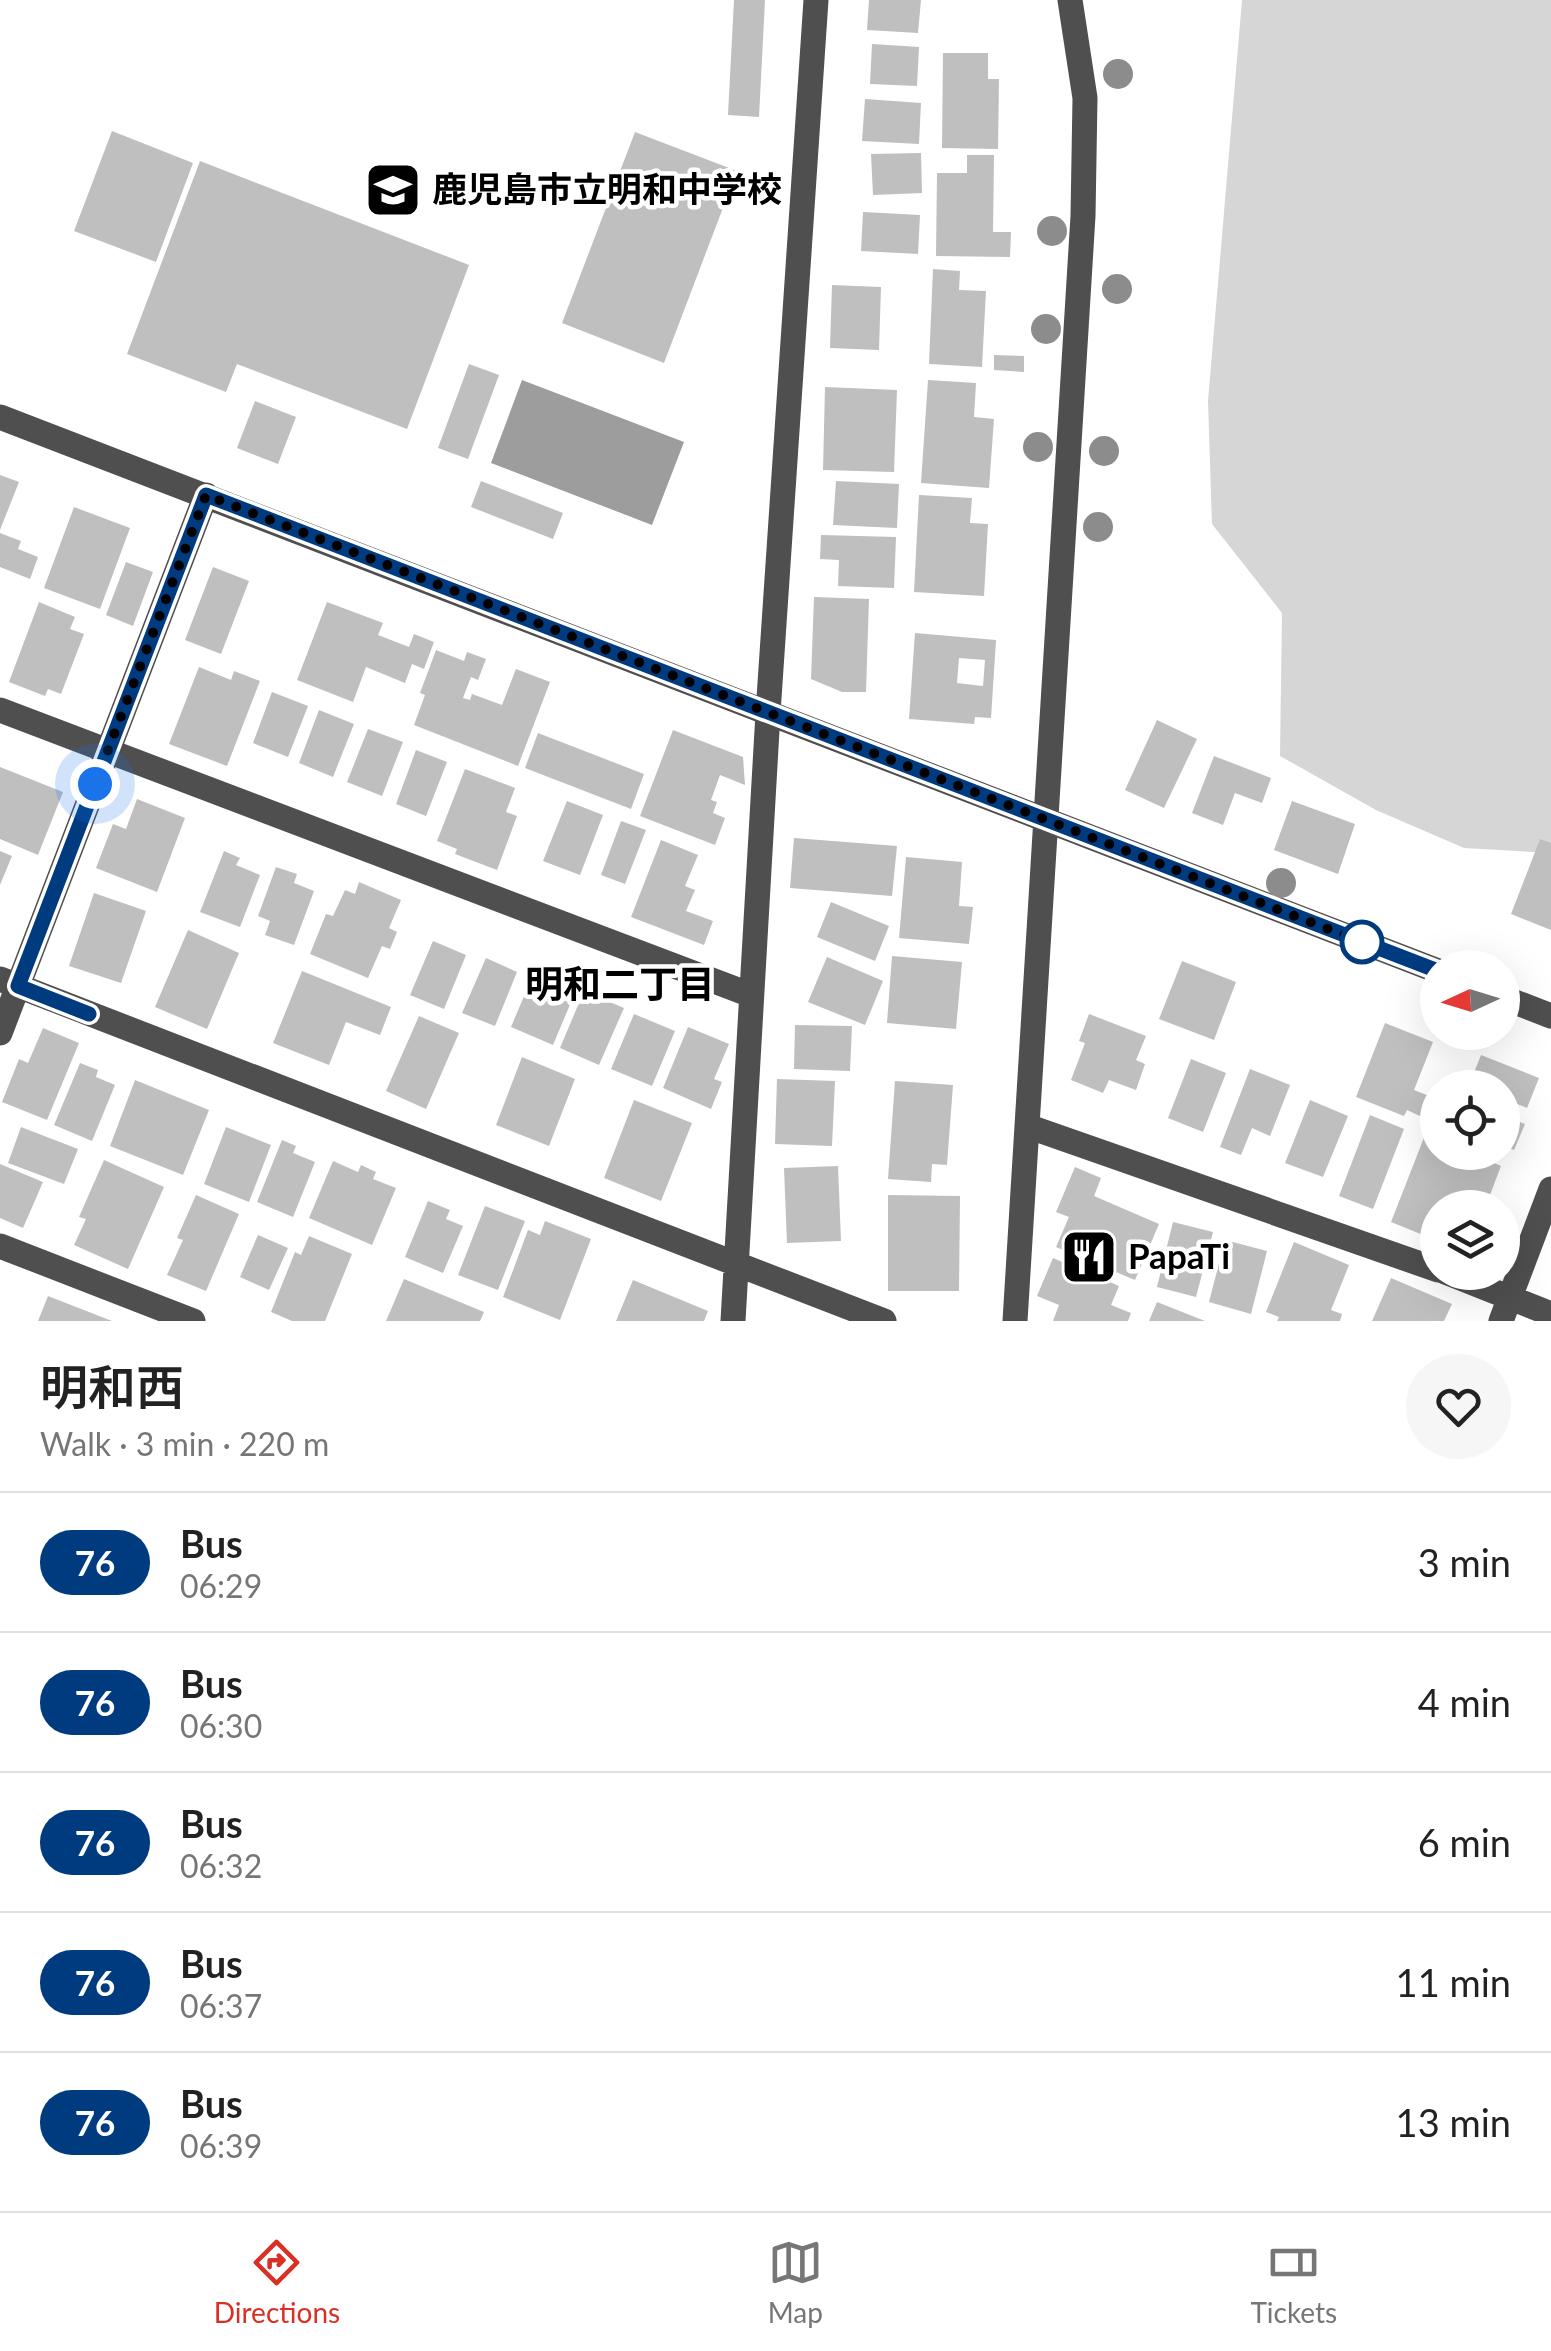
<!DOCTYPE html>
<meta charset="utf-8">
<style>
body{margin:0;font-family:Lato,"Noto Sans JP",sans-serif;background:#f6f6f6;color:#222;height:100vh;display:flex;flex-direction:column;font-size:38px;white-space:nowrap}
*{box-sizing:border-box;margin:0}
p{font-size:32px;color:#767676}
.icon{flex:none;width:55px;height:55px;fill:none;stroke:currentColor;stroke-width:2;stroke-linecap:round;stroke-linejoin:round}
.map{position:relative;height:1321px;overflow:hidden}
.panel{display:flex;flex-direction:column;background:#fff;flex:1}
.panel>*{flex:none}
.badge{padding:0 20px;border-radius:32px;font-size:35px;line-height:65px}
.needle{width:65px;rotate:266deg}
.controls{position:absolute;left:1420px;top:950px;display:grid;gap:20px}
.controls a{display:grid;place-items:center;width:100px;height:100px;border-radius:50%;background:#fff;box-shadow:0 10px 40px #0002;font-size:50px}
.you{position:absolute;width:50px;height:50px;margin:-25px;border:8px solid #fff;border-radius:50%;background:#1a73e8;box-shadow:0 0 0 15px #1a73e833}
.map>.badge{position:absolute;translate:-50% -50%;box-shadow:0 0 0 5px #fff}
.round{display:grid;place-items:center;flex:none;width:105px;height:105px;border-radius:52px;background:#f6f6f6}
.headline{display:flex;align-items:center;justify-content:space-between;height:170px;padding:0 40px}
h1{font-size:48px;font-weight:600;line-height:75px}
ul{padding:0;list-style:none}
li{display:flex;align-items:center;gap:30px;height:140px;padding:0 40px;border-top:2px solid #e0e0e0}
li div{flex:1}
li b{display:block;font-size:38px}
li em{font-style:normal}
li .badge{min-width:110px;font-weight:700;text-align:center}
.menu{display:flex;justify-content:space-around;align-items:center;height:140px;border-top:2px solid #e0e0e0;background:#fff;font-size:28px;color:#767676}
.menu a{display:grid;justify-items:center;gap:5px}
.menu .on{color:#d93025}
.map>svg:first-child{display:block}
.green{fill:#d6d6d6}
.water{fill:#9d9d9d}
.building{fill:#bfbfbf;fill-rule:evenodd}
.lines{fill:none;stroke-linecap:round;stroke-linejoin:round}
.minor{stroke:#4f4f4f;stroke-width:25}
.tree{fill:#8c8c8c}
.line-casing{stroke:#fff;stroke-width:22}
.line{stroke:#003b80;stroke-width:15}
.walk{stroke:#000;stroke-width:10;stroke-dasharray:0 18}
.stop-dot{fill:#fff;stroke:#003b80;stroke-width:5}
.labels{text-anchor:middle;stroke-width:9;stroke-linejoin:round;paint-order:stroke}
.poi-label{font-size:35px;font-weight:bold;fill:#000;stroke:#fff;text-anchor:start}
.neighbourhood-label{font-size:38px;font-weight:bold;fill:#000;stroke:#fff}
</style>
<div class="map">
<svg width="1551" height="1321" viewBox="0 0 1551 1321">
<rect width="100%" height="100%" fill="#fff"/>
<path class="green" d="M1242 0H1551V853L1464 848 1376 810 1280 756 1282 613 1212 524 1208 401Z"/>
<path class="water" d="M522 380 684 442 652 525 491 463Z"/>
<path class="building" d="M734 0H765L759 117 728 115Z
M869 0H921L918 33 867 30Z
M872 44 919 47 917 86 870 84Z
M943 53H988V79H999L998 149 942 148Z
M865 99 921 103 919 144 862 141Z
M112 131 193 163 156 262 74 231Z
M635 132 737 171 664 363 562 323Z
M921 153 922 193 873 195 871 154Z
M967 155H994L993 232H1011L1010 257 936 256 937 173H967Z
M200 161 469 265 407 429 237 364 226 392 127 354Z
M863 212 920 215 918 254 861 251Z
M933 269 960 271 959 290 986 291 982 367 929 364Z
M832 285 881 287 879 350 830 348Z
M994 355 1024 356V372L994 370Z
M469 364 499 375 468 459 438 448Z
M928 380 976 383 974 417 994 419 989 488 921 483Z
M825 387 897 390 894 472 823 470Z
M255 401 296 417 278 464 237 448Z
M0 475 19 482 0 530Z
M481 481 563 513 553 539 471 507Z
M836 481 899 484 897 528 833 525Z
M919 495 972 498 970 523 988 524 984 596 914 592Z
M74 507 130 528 100 609 44 588Z
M0 533 21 541 18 549 38 557 30 579 0 567Z
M821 535 896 537 894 588 838 586 839 560 820 559Z
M126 562 153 572 133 626 106 615Z
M213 567 249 581 221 654 185 640Z
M814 597 869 599 866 692H842L811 679Z
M39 602 75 617 70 629 84 634 61 694 48 689 45 696 9 682Z
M327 602 383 623 378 635 409 647 414 634 434 642 424 669 412 664 405 683 366 667 353 702 297 680Z
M915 633 996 640 991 718 975 717 974 724 909 719ZM959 658 985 660 983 686 957 683Z
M436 650 464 661 467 652 486 659 478 680 471 677 463 698 470 700 472 694 502 705 516 669 550 682 518 766 414 725 425 695 420 693Z
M199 667 231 680 234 671 260 681 227 766 169 744Z
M272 692 308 706 288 757 253 743Z
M319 710 354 724 333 777 299 763Z
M1157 720 1197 739 1164 808 1125 790Z
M368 729 403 742 382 796 347 782Z
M673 730 743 757 745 785 720 775 711 800 717 802 713 813 725 818 715 845 640 816Z
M538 733 644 774 631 809 525 768Z
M416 750 447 762 426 816 396 804Z
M1214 756 1271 778 1262 803 1235 793 1223 825 1192 813Z
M0 767 63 792 38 855 0 839Z
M465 769 515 788 506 812 517 816 497 870 455 854 457 849 437 841Z
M137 799 185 818 157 892 96 868 113 824 126 829Z
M567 801 603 815 580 875 543 861Z
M1292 801 1355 824 1338 874 1274 850Z
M621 821 646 830 625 884 601 875Z
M794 838 897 846 892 896 790 888Z
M1540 839 1551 843V930L1511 914Z
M661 840 698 855 685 886 695 890 686 911 713 921 704 945 631 917Z
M0 851 12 856 0 885Z
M224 851 240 858 236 865 260 875 240 927 200 912Z
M906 857 962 862 959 906 973 907 969 944 899 938Z
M276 867 297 874 294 883 314 891 294 945 265 935 270 921 258 916Z
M359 882 401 900 389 928 397 932 390 949 382 946 368 978 310 954 326 914 333 916 345 890 355 894Z
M94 893 146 911 121 983 69 966Z
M831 902 889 926 875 961 817 937Z
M188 930 239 953 207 1029 155 1007Z
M433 941 466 955 444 1009 410 995Z
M892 956 962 962 956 1029 887 1023Z
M827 957 883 981 865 1025 808 1002Z
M486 958 517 972 495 1026 462 1013Z
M1182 961 1236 982 1214 1040 1159 1019Z
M535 970 577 988 553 1045 511 1027Z
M302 971 391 1007 380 1035 346 1022 329 1065 273 1043Z
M584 991 624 1008 599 1065 560 1048Z
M634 1014 675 1031 652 1086 611 1069Z
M1089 1014 1146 1036 1136 1060 1145 1064 1136 1090 1109 1080 1103 1093 1071 1080 1085 1043 1079 1041Z
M419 1016 459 1033 426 1109 386 1091Z
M1385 1023 1433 1042 1414 1090 1432 1097 1424 1118 1407 1110 1404 1116 1356 1097Z
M795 1025 852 1026 850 1071 794 1069Z
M688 1027 729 1044 714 1079 722 1082 711 1109 663 1088Z
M43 1028 79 1043 47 1120 2 1102 19 1059 28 1063Z
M1481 1055 1539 1078 1527 1108 1502 1098V1088L1469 1085Z
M522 1057 575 1079 549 1146 496 1125Z
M1191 1059 1226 1073 1203 1132 1168 1118Z
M80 1063 98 1070 96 1077 115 1085 92 1141 54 1125Z
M1250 1069 1290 1085 1270 1136 1252 1128 1241 1155 1220 1147Z
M777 1079 835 1081 832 1146 775 1144Z
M135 1080 209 1110 183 1175 110 1146Z
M895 1081 953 1085 947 1165 932 1164 931 1182 888 1179Z
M634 1100 692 1123 661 1201 604 1178Z
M1310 1100 1348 1116 1323 1177 1285 1163Z
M1370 1115 1404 1129 1373 1209 1339 1196Z
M1502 1115 1525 1124 1514 1150 1502 1145Z
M21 1127 78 1149 64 1184 8 1163Z
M226 1127 271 1145 249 1202 204 1184Z
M1425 1135 1438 1140V1152H1469L1501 1166 1485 1208H1438V1241L1391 1222Z
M282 1140 296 1146 293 1153 315 1162 293 1217 257 1202Z
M104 1160 164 1187 128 1269 74 1245 86 1219 79 1217Z
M333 1161 358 1172 361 1165 376 1172 373 1179 396 1188 372 1245 309 1218Z
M0 1164 43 1182 23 1228 0 1218Z
M838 1166 841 1241 787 1243 784 1168Z
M1075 1167 1101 1178 1094 1196 1159 1224 1135 1280 1056 1247 1069 1217 1056 1212Z
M196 1195 239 1214 206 1291 167 1275 183 1240 177 1238Z
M888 1195 960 1196 959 1291H888Z
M428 1201 450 1210 446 1219 463 1226 443 1273 405 1257Z
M485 1206 525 1221 498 1290 458 1275Z
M545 1221 591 1239 560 1320 503 1297 528 1230 540 1235Z
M1173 1222 1213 1232 1196 1297 1157 1287Z
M258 1235 288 1248 269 1290 240 1277Z
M309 1236 352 1254 325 1321H292L271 1312 295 1252 301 1255Z
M1225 1240 1267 1251 1251 1314 1209 1302Z
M1294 1242 1349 1265 1331 1310 1342 1314 1340 1321H1277L1279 1317 1266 1312Z
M1053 1258 1119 1286 1111 1305 1131 1313 1128 1321H1053L1059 1305 1037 1296Z
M1391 1278 1452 1304 1444 1321H1372Z
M404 1279 484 1312 480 1321H386Z
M633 1280 708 1311 704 1321H616Z
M48 1296 112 1321H38Z
M1157 1302 1205 1321H1149Z"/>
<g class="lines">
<path class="minor" d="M0 417 1438 971
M0 710 751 995
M0 979 884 1321
M1502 997 1551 1016
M0 1033 206 495
M1027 1126 1438 1270
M0 1246 193 1321
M1445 1272 1551 1314
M733 1321 768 713 816 0
M1015 1321 1083 216 1085 98 1070 0
M1501 1321 1551 1189"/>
</g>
<g class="tree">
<circle cx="1118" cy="74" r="15"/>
<circle cx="1052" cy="231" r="15"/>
<circle cx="1117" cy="289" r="15"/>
<circle cx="1046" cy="329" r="15"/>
<circle cx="1038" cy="447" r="15"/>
<circle cx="1104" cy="451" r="15"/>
<circle cx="1098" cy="527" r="15"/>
<circle cx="1281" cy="883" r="15"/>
</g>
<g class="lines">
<g class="line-casing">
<path id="line" d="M89 1014 18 986 206 495 1438 971"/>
</g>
<use href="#line" class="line"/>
<path class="walk" d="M95 784 206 495 1362 942"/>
</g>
<defs>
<g id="school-square" transform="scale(2.875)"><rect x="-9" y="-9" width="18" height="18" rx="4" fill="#000" stroke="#fff"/><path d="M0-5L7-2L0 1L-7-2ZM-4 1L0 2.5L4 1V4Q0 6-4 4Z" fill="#fff"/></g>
<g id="restaurant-square" transform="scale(2.875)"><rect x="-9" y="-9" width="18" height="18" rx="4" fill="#000" stroke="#fff"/><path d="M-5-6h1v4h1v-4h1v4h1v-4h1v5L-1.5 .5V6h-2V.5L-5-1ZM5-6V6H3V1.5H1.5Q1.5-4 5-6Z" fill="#fff"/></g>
</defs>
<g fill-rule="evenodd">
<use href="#school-square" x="393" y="190"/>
<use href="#restaurant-square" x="1089" y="1257"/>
</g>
<circle class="stop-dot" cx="1362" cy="942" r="20"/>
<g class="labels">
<g class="poi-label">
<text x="432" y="202">鹿児島市立明和中学校</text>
<text x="1128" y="1269">PapaTi</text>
</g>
<g class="neighbourhood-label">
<text x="620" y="998">明和二丁目</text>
</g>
</g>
</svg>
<div class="controls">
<a><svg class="needle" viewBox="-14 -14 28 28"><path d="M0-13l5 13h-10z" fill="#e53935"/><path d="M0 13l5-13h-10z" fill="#767676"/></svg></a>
<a><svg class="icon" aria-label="locate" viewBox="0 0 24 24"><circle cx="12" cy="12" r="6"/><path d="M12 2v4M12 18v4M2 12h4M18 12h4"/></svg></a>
<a><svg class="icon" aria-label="layers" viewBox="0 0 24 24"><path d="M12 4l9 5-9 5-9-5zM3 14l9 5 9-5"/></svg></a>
</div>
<div class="you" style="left:95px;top:784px"></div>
</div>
<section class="panel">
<div class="headline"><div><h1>明和西</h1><p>Walk · 3 min · 220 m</p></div><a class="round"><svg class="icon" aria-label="heart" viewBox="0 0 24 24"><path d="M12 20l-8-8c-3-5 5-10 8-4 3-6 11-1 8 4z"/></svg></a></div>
<ul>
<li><span class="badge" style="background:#003b80;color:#fff">76</span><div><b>Bus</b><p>06:29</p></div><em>3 min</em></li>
<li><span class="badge" style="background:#003b80;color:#fff">76</span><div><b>Bus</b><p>06:30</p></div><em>4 min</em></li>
<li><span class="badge" style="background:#003b80;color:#fff">76</span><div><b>Bus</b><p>06:32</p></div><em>6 min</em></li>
<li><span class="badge" style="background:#003b80;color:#fff">76</span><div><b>Bus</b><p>06:37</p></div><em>11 min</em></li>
<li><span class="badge" style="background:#003b80;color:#fff">76</span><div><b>Bus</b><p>06:39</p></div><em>13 min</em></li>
</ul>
</section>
<nav class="menu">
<a class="on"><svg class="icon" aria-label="directions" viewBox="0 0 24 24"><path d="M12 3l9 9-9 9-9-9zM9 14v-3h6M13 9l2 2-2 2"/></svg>Directions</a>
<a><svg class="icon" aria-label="map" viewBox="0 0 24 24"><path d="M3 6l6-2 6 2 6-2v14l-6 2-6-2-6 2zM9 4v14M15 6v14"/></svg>Map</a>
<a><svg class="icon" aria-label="tickets" viewBox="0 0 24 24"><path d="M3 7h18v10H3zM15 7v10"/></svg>Tickets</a>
</nav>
